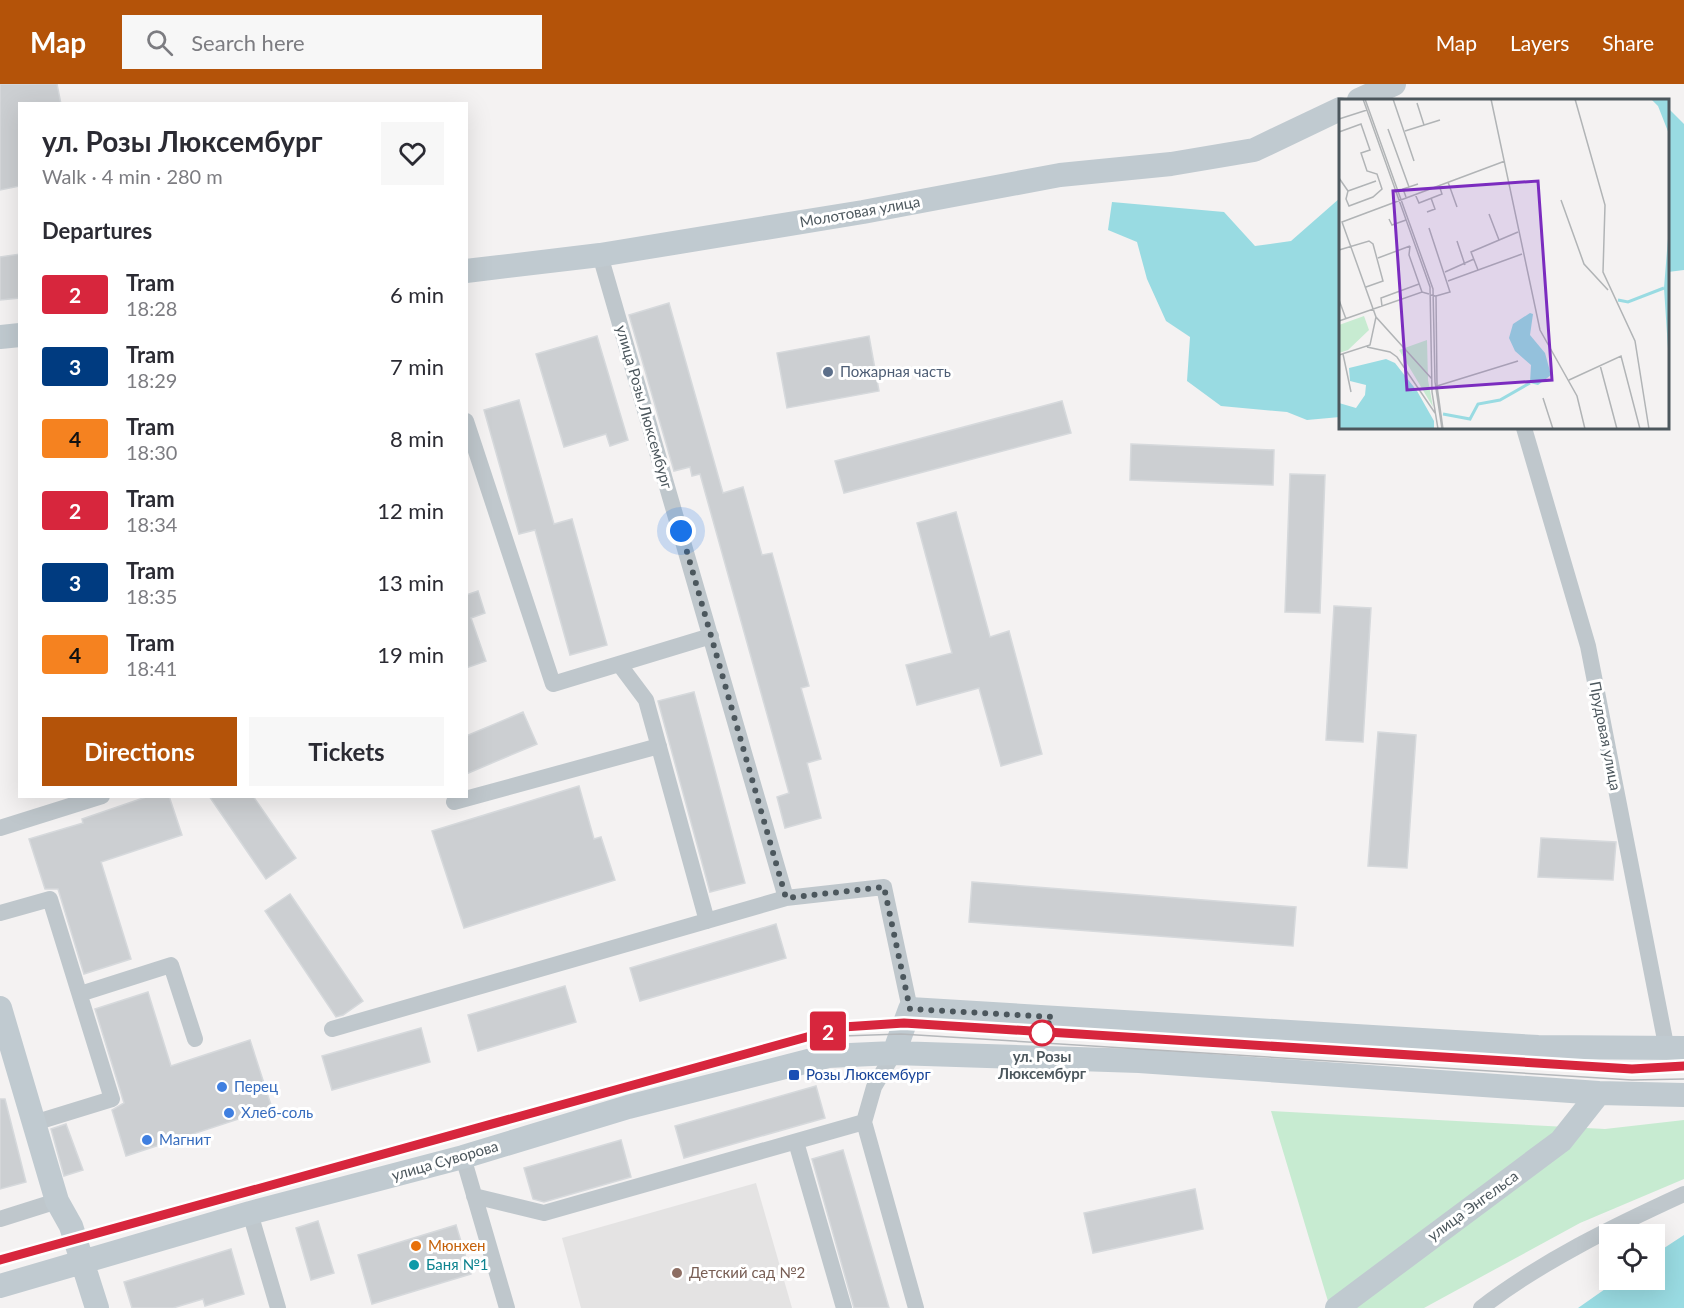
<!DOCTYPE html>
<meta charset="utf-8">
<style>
body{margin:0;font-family:Lato,sans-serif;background:#f7f7f7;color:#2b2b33;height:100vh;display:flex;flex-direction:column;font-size:22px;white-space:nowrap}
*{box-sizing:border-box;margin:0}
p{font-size:20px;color:#7c7c81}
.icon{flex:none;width:33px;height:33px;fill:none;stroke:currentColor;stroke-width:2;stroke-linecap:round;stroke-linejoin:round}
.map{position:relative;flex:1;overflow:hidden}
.drawer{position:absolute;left:18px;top:18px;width:450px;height:696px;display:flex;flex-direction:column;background:#fff;border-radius:0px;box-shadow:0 6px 24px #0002}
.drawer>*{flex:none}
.badge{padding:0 12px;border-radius:4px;font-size:21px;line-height:39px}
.tools{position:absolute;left:1599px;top:1140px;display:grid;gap:12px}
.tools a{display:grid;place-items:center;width:66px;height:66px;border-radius:0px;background:#fff;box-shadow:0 6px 24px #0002;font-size:30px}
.you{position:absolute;width:30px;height:30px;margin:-15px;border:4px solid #fff;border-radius:50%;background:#1a73e8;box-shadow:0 0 0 9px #1a73e833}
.map>.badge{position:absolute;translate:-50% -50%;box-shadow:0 0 0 3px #fff}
h2{padding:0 24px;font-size:22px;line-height:54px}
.round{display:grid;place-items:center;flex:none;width:63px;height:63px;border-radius:0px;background:#f7f7f7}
.headline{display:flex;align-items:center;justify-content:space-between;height:102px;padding:0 24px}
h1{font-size:28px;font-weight:700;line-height:45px}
.button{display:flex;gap:12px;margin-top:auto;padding:12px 24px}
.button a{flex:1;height:69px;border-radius:0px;background:#b45309;color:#fff;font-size:24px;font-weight:700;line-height:69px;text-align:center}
.button a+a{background:#f7f7f7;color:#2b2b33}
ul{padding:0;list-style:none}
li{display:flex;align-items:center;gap:18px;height:72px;padding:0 24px}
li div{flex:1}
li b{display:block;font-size:22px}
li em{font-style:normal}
li .badge{min-width:66px;font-weight:700;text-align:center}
header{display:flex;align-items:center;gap:36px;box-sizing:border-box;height:84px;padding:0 30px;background:#b45309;color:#fff}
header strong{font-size:28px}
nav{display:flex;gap:33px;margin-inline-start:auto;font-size:21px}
.search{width:420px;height:54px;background:#f7f7f7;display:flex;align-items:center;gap:15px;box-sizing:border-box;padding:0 21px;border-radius:0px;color:#7c7c81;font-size:22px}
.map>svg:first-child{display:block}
.education{fill:#e4e3e3}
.green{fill:#c7ebd1}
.water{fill:#99dbe2}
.building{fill:#cccfd2;stroke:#d6d9dc;stroke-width:1.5}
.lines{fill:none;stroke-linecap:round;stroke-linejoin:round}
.street{stroke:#bfc7cc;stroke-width:16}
.secondary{stroke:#c0cad0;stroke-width:24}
.tram{stroke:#b5b8bb;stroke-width:1.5}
.line-casing{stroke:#fff;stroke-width:14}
.line{stroke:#d7263d;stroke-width:9}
.walk{stroke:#4c575d;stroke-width:6;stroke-dasharray:0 10.8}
.service-dot{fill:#5c6f8a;stroke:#fff;stroke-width:2}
.stop-dot{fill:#fff;stroke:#d7263d;stroke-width:3}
.transit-dot{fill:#1a4fb4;stroke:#fff;stroke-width:2}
.shop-dot{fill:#3f7fe0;stroke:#fff;stroke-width:2}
.food-dot{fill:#e8710a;stroke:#fff;stroke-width:2}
.culture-dot{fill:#0f9aa8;stroke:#fff;stroke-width:2}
.education-dot{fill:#8d6e63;stroke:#fff;stroke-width:2}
.labels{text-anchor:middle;stroke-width:6;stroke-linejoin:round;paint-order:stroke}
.street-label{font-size:15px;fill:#4c575d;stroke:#fff}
.service-label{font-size:15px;fill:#4e5e75;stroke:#fff;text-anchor:start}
.stop-label{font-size:15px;font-weight:bold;fill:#4c575d;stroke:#fff}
.transit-label{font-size:15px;fill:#164399;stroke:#fff;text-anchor:start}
.shop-label{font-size:15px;fill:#366cbe;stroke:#fff;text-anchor:start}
.food-label{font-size:15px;fill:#c56008;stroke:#fff;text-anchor:start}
.culture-label{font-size:15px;fill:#0d838f;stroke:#fff;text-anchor:start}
.education-label{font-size:15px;fill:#785e54;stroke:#fff;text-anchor:start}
.inset-river{fill:none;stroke:#99dbe2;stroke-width:3}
.inset-road{fill:none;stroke:#b1b4b6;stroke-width:1.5}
.view{fill:#7b2cbf;fill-opacity:0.15;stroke:#7b2cbf;stroke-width:3}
.inset-edge{fill:none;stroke:#4c575d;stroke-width:3}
</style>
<header>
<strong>Map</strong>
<div class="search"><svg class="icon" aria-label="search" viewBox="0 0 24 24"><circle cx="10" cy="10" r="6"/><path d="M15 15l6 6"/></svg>Search here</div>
<nav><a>Map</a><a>Layers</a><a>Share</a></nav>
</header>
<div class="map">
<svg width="1684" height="1224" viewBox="0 0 1684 1224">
<rect width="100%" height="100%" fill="#f4f2f2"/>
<path class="education" d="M756 1099 792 1224H581L562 1154Z"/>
<path class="green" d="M1271 1027 1605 1045 1684 1036V1095L1580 1139 1424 1224H1330Z"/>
<path class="water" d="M1668 24 1684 40V186L1668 188Z
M1340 114V333L1307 336 1287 328 1221 322 1187 297 1190 253 1166 237 1147 195 1137 158 1108 146 1112 118 1224 128 1255 162 1291 157Z
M1684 1151V1224H1578L1618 1196H1654L1655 1170Z"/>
<path class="building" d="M0 0H57L61 20H20V102L0 106Z
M20 170V214L0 216V173Z
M669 219 723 409 743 403 762 471 772 469 809 602 801 604 821 675 807 679 821 734 785 744 777 713 789 709 700 390 692 392 690 383 674 387 629 231Z
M597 252 628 356 610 362 606 350 564 363 536 270Z
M869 252 879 307 787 324 777 269Z
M519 316 554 440 572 435 607 561 570 571 535 446 519 450 484 326Z
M1062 317 1071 349 844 409 835 377Z
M1131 360 1274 366 1273 401 1130 396Z
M1290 390 1325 391 1320 529 1285 528Z
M956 428 990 553 1009 547 1042 670 1001 682 979 604 917 621 906 581 952 569 917 439Z
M478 507 485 529 471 534 486 577 466 584V511Z
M1334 522 1371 524 1363 658 1326 656Z
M694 608 745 799 710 808 658 617Z
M523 628 537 660 466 690V652Z
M1378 648 1416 651 1407 784 1368 782Z
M579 702 594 755 601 753 615 796 464 844 432 747Z
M149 712H169L182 751 101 778 131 875 84 890 58 805H45L29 755 83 739 82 735Z
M209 712H253L296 774 266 795Z
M1541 754 1616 758 1613 796 1538 793Z
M972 798 1296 823 1293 862 969 838Z
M290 810 363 917 343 931 336 933 265 827Z
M776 840 786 874 640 917 630 884Z
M565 902 576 938 478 967 468 931Z
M148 908 171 982 250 956 272 1024 126 1072 112 1026 124 1019 95 925Z
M421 944 430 978 332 1006 322 972Z
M816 1002 825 1034 684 1074 675 1042Z
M0 1015H5L26 1098 0 1105Z
M66 1040 83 1086 64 1092 51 1045Z
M621 1056 631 1093 544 1118 533 1115 524 1084Z
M843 1066 889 1224H854L812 1075Z
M1195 1105 1203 1145 1093 1169 1084 1129Z
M318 1137 334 1189 311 1196 296 1144Z
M456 1141 471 1190 372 1220 358 1171Z
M231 1165 244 1210 205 1222 203 1215 173 1224H132L124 1198Z"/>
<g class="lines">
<path class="street" d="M600 171 786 814
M466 337 553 600 711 552
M1524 344 1588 562 1667 966
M619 580 646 616 707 837
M454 718 659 662
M0 744 102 712
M0 829 50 815 112 1015 34 1039
M80 910 171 881 195 955
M332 945 786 814 884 803 910 925
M894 969 874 1003 864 1038 916 1224
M796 1058 844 1224
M463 1073 507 1224
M474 1112 544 1129 864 1038
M250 1129 278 1224
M0 1135 57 1117
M1481 1224C1542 1177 1614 1142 1684 1110"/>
<path class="secondary" d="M1359 16 1394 0
M466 187 600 171 863 128 1060 91 1171 80 1254 66 1340 25
M0 253 20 251
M0 924 57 1117 71 1142 97 1224
M894 969 910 925 1538 963 1684 964
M0 1202 250 1129 463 1073 628 1023 828 972 894 969 1139 977 1599 1009 1684 1011
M1337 1224 1561 1057 1599 1009"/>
<path class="tram" d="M827 956 843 952 901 950 1632 996 1684 995
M0 1176 843 943 904 939 1632 985 1684 982"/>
</g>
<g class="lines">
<g class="line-casing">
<path id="line" d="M0 1176 843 943 904 939 1632 985 1684 982"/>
</g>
<use href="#line" class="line"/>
<path class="walk" d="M681 447 786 814 884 803 910 925 1053 933 1042 949"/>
</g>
<circle class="service-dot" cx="828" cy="288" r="6"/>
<circle class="stop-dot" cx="1042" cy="949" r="12"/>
<rect class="transit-dot" x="788" y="985" width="12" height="12" rx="3"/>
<g class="shop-dot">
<circle cx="222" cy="1003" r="6"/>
<circle cx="229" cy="1029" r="6"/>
<circle cx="147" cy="1056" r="6"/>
</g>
<circle class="food-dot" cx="416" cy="1162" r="6"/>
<circle class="culture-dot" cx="414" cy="1181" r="6"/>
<circle class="education-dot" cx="677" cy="1189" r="6"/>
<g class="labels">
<g class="street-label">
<text transform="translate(860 128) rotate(-10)" y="5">Молотовая улица</text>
<text transform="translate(644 323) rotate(74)" y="5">улица Розы Люксембург</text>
<text transform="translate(1605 652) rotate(79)" y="5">Прудовая улица</text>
<text transform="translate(445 1077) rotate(-16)" y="5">улица Суворова</text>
<text transform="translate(1473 1122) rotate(-36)" y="5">улица Энгельса</text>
</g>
<g class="service-label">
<text x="840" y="293">Пожарная часть</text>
</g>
<g class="stop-label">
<text x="1042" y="978">ул. Розы<tspan x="1042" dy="17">Люксембург</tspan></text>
</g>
<g class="transit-label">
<text x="806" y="996">Розы Люксембург</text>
</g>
<g class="shop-label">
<text x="234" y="1008">Перец</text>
<text x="241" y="1034">Хлеб-соль</text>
<text x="159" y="1061">Магнит</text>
</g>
<g class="food-label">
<text x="428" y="1167">Мюнхен</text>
</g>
<g class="culture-label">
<text x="426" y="1186">Баня №1</text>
</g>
<g class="education-label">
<text x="689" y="1194">Детский сад №2</text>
</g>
</g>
<g transform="translate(1339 15)">
<rect width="330" height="330" fill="#f4f2f2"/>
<path d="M25 217 30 231 9 251 0 254V226ZM88 241 89 281 94 308 60 251Z" fill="#c7ebd1"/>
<path d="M312 0H330V35L319 7ZM330 127V265L325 189ZM191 214 194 215 191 236 206 254 212 276 199 286 191 284 192 266 176 252 170 239 174 225ZM47 260 56 264 78 292 95 322V330H0V304L17 309 26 296 27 286 11 282 10 269Z" fill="#99dbe2"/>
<path class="inset-river" d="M279 201 289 203 325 189M104 315 131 320 139 305 161 301 191 284"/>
<path class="inset-road" d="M24 0 91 188 93 293 99 330M26 0 94 190 96 283 103 330M54 0 75 62M152 0 201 231 238 297 246 330M236 0 266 106 264 173 296 242 310 330M78 4 85 26M0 20 28 11M49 30 70 88M66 32 101 21M0 33 22 25 31 51 22 54 28 72 38 75 43 90 34 98 10 107 7 100 9 92 0 79M109 83 118 108M9 92 37 82M76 95 80 104 103 95 100 86M67 98 64 90 79 85M222 101 245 165 269 191M88 113 96 110 92 99M150 115 160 141M50 120 53 126 67 121M90 129 111 193 97 197M118 142 126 166M71 147 70 156 83 193M0 151 30 142 34 145 44 182 27 188M39 159 71 147M139 171 132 153 179 133M106 173 135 160M109 182 183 155M92 196 97 197 98 287 104 330M0 201 7 220M43 207 42 199 80 185M0 222 83 193 90 195M28 248 51 253 58 258 96 314M4 255 12 293M0 256 31 246 37 218M261 266 278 330M93 280 37 218 3 123 166 62M230 281 282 257 301 330M98 287 179 262M204 299 214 330"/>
<path class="view" d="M199 82 213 281 68 291 54 92Z"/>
<rect width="330" height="330" class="inset-edge"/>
</g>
</svg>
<div class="tools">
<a><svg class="icon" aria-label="locate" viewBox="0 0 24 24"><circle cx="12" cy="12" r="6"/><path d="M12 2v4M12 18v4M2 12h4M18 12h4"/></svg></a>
</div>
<div class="you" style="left:681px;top:447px"></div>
<b class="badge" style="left:828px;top:947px;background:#d7263d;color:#fff">2</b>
<section class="drawer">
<div class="headline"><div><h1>ул. Розы Люксембург</h1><p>Walk · 4 min · 280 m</p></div><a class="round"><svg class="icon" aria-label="heart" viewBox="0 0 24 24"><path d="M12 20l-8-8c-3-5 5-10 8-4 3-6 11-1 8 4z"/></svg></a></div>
<h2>Departures</h2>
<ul>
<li><span class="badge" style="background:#d7263d;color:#fff">2</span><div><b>Tram</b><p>18:28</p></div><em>6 min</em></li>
<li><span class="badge" style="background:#003b80;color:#fff">3</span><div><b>Tram</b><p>18:29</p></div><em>7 min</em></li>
<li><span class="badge" style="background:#f58220;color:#111">4</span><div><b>Tram</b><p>18:30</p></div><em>8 min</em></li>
<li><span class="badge" style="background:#d7263d;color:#fff">2</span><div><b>Tram</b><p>18:34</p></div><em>12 min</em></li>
<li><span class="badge" style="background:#003b80;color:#fff">3</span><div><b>Tram</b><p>18:35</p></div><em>13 min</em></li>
<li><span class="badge" style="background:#f58220;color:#111">4</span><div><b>Tram</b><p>18:41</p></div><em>19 min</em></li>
</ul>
<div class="button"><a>Directions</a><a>Tickets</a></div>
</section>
</div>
